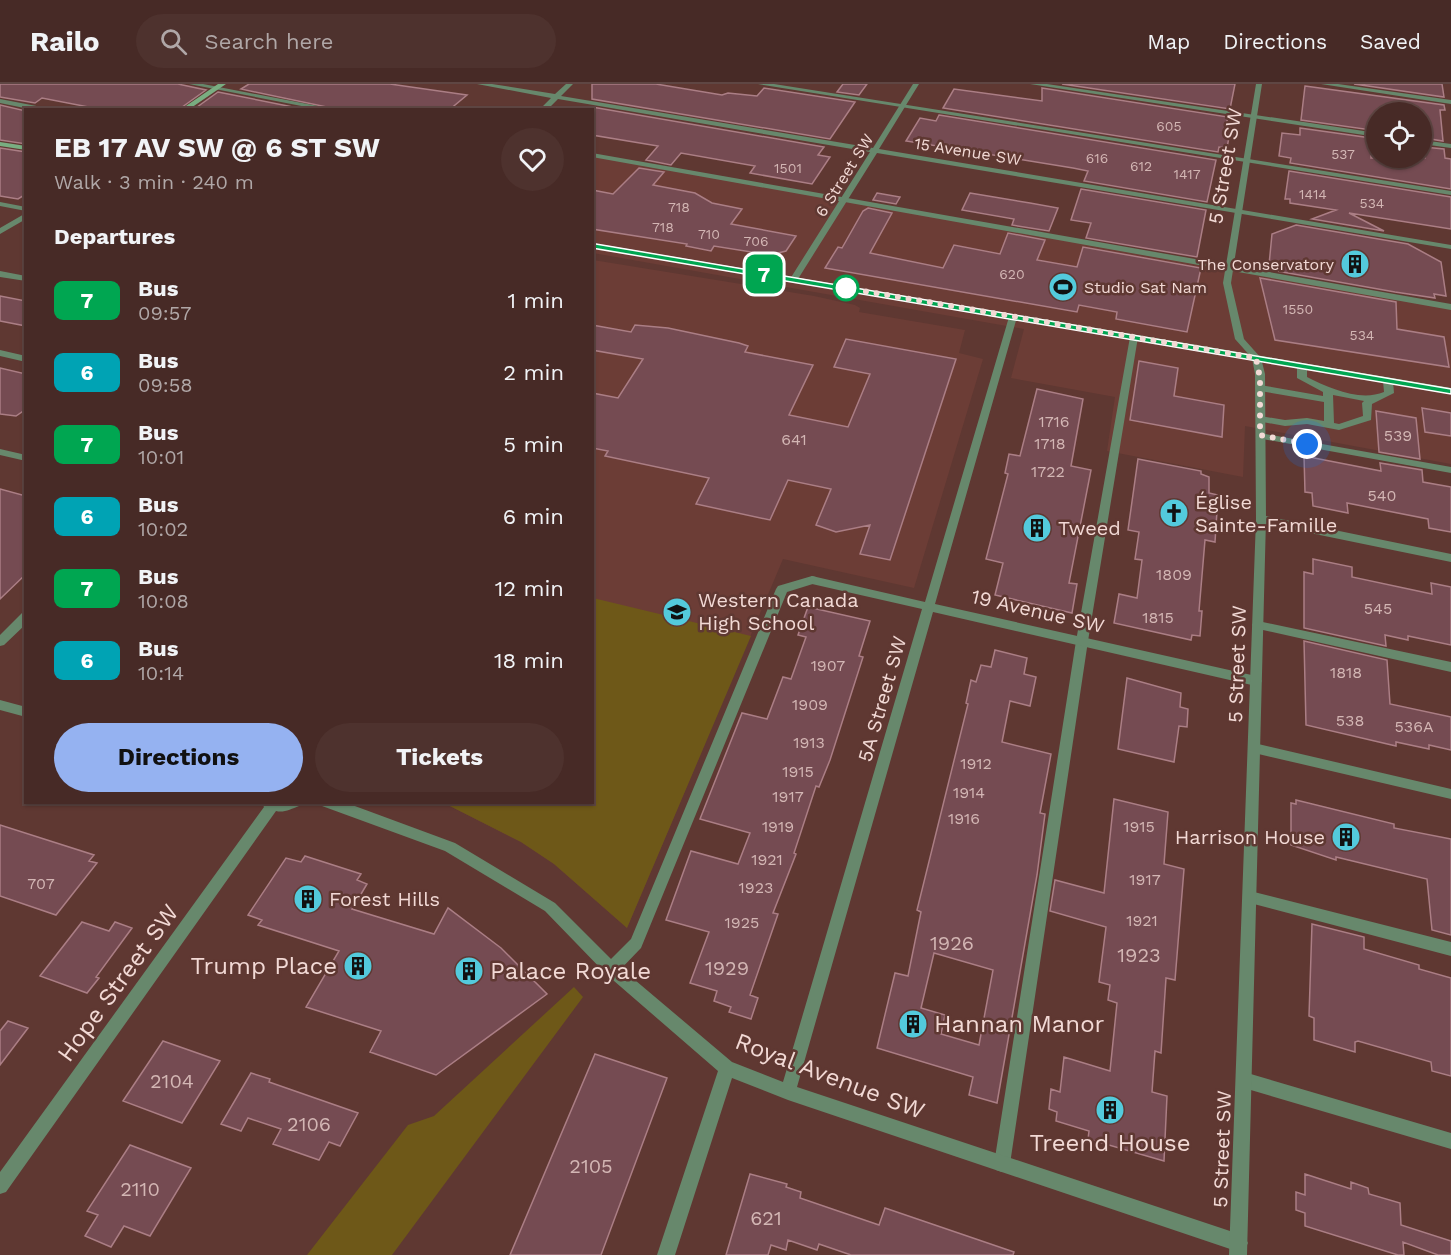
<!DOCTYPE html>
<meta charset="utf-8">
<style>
body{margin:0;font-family:"Work Sans",sans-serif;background:#4e322e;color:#f1f3f6;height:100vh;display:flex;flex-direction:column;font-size:22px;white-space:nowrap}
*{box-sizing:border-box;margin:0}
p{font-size:20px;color:#b0a7a7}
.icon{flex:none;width:33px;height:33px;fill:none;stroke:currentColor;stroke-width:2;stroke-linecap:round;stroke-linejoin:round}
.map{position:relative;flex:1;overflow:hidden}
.side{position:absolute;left:24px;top:24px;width:570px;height:696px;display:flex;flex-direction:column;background:#472a26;border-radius:0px;box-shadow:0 2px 4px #0004,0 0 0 2px #5f4643}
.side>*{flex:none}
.badge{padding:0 12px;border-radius:9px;font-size:21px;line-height:39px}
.controls{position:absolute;left:1366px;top:18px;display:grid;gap:12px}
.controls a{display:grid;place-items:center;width:66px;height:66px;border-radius:50%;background:#472a26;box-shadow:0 2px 4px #0004,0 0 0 2px #5f4643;font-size:30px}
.you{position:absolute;width:30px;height:30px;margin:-15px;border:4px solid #fff;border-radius:50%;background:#1a73e8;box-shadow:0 0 0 9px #1a73e833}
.map>.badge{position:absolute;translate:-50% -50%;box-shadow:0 0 0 3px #fff}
h2{padding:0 30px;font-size:22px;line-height:54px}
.round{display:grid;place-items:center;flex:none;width:63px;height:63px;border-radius:32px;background:#4e322e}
.head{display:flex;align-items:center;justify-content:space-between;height:102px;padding:0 30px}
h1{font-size:28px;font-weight:700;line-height:45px}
.action{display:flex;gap:12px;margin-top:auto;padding:12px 30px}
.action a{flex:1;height:69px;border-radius:36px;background:#95b2f1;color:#111;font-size:24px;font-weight:700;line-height:69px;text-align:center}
.action a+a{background:#4e322e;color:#f1f3f6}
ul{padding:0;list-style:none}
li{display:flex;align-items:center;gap:18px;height:72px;padding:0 30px}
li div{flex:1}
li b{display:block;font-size:22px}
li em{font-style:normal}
li .badge{min-width:66px;font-weight:700;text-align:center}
header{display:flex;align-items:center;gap:36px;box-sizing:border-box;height:84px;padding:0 30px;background:#472a26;border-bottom:2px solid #5f4643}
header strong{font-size:28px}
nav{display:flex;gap:33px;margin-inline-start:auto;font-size:21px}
.search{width:420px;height:54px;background:#4e322e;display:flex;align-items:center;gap:15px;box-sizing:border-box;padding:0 21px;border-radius:33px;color:#b0a7a7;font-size:22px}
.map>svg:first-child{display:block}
.built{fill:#6c3d36}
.green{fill:#6e5818}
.building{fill:#754b52;stroke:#ab7e85;stroke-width:1.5;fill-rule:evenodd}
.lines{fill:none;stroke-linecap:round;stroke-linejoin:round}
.service{fill:#67886c;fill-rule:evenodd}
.minor{fill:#67886c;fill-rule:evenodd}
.tertiary{fill:#67886c;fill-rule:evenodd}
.secondary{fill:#79ad81;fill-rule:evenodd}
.line{fill:#00a651;stroke:#fff;stroke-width:1.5}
.walk{stroke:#f2d9d5;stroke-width:6;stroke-dasharray:0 10.8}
.stop-dot{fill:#fff;stroke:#00a651;stroke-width:3}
.labels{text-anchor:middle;stroke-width:5;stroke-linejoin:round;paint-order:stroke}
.far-number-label{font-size:14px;fill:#d3b6b4}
.far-street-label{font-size:16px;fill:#f2d9d5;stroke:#5f3832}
.far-poi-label{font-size:16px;fill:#f2d9d5;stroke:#5f3832;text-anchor:end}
.number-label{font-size:16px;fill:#d3b6b4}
.street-label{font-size:20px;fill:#f2d9d5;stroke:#5f3832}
.poi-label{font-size:20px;fill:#f2d9d5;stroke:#5f3832;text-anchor:start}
.near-number-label{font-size:20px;fill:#d3b6b4}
.near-poi-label{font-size:24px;fill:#f2d9d5;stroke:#5f3832;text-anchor:start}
.near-street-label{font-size:24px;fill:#f2d9d5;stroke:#5f3832}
</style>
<header>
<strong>Railo</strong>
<div class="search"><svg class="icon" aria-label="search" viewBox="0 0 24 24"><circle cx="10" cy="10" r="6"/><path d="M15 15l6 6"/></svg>Search here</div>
<nav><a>Map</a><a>Directions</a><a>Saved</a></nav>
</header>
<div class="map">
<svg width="1451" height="1171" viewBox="0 0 1451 1171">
<rect width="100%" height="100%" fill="#5f3832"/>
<path class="built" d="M592 72 1451 225V380L1245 342 1243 393 1107 367 1115 313 1011 294 1024 245 593 169Z
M593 176 814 212 855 221 860 224 859 228 965 246 959 269 983 275 914 504 783 475 627 844 554 780 521 758 444 719 592 718Z"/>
<path class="green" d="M593 514 751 552 627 844 554 780 521 758 444 719 592 718Z
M574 903 583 913 392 1171H307L408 1041 434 1032Z"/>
<path class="building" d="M0 0H178L206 6 178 26H104L42 14 35 19 0 13Z
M249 0H390L467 11 449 26H341L241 5Z
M592 0H656L722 11 728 9 757 12 764 4 855 18 830 55 592 15Z
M843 0H867L859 11 837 8Z
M1062 0H1235L1230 25Z
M1354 0H1442L1444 13Z
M1305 2 1444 21 1445 26H1440L1443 57 1424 54 1422 28H1377V35L1371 34V46L1301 36Z
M1042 4 1228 33 1226 41 1231 42 1227 64 1219 63 1218 68 943 24 954 5 1042 17Z
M218 8 308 26H193Z
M0 21 26 27V60L0 56Z
M592 23 824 63 818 71 830 73 812 100 750 89 755 82 681 69 671 81 646 76 658 62 592 51Z
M939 31 1216 76 1207 118 1084 97 1088 87 1073 84 906 57 920 34 936 37Z
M1300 44 1371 54V74H1425L1424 63 1444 65 1445 74 1451 75V105L1290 79 1291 74 1279 72 1282 49 1300 51Z
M0 64 26 68V110L18 115 0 112Z
M639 84 664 88 653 101 695 109 712 119 742 125 731 140 796 152 786 167 770 171 714 162 711 167 686 162 687 160 592 145V106L613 110Z
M1289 87 1451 113V145L1349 129 1384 147 1312 135 1336 126 1290 119V115H1285Z
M1081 105 1206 126 1197 173 1086 154 1091 139 1071 136Z
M877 109 900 113 896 120 873 116Z
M970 109 1030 119 1058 124 1049 147 1012 141 1014 135 962 126Z
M868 124 892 129 870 169 943 184 954 161 1000 170 1008 149 1045 156 1037 176 1077 183 1083 163 1201 184 1187 248 1116 235 1117 228 1079 221 1077 228 825 184 838 163 842 164 863 127Z
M1296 141 1408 160 1441 178 1446 212 1434 210 1435 214 1395 208 1271 186 1275 185 1269 181 1272 150Z
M1260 194 1396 218 1397 245 1444 253 1449 283 1275 256Z
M0 212 26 217V242L0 237Z
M592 241 631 248 635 241 668 244 739 259 748 262 745 268 813 281 789 331 848 343 870 290 834 283 846 255 956 275 890 476 860 470 870 441 836 448 816 441 831 405 788 396 770 436 696 420 709 394 605 372 608 367 592 364V309L618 314 643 275 592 266Z
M1139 277 1178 284 1174 312 1224 321 1222 353 1130 336Z
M0 284 26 290V325L16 332 0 330Z
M1037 305 1083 315 1071 382 1091 386 1069 499 1077 500 1072 529 995 511 1003 479 986 475 1008 390 1005 389 1009 370 1020 372Z
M1422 324 1451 329V352L1425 348Z
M1376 327 1416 334 1420 375 1379 368Z
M1304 372 1381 387 1380 379 1422 386 1423 398 1451 403V448L1429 444 1428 435 1347 419 1348 429 1313 422 1312 409 1305 408Z
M1138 375 1201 387V390L1209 393V409L1218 411 1215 458 1205 456 1199 527H1202L1200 552 1192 551 1191 556 1114 539 1119 510 1137 514 1142 476 1135 475 1139 448 1128 446Z
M0 405 26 412V490L0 515Z
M1313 475 1352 483V493L1432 510 1431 499 1451 503V561L1408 552V556L1385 551 1386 562 1304 544V488L1313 490Z
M808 523 870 537 859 572 863 573 830 676 819 703 816 702 794 769 796 770 773 829 778 830 750 911 758 914 751 935 729 928 731 923 714 917 717 907 690 899 709 848 666 836 691 767 738 780 750 749 700 735 742 629 767 635 783 593 791 595 806 553 798 551Z
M1304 557 1387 576 1390 620 1451 633V666L1429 661V665L1396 658V662L1306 641Z
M995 566 1027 574 1024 590 1036 593 1030 622 1010 617 1002 658 1051 670 1040 729 1045 730 1037 791 997 1019 969 1011 973 993 877 964 895 889 908 892 921 828 917 826 968 620 966 619 971 596 976 598 981 581 991 583ZM934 869 993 886 979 961 941 950 945 931 921 924Z
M1127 594 1181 609 1180 623 1188 625 1187 643 1179 642 1174 678 1118 665Z
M1114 715 1168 728 1164 780 1184 785 1175 896 1166 894 1161 969 1155 967 1152 1008 1167 1012 1164 1077 1088 1055 1089 1047 1056 1037 1057 1028 1049 1025 1051 1005 1060 1008 1064 973 1110 987 1117 919 1108 916 1110 901 1099 898 1106 843 1050 827 1055 796 1104 809Z
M1296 716 1394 740V744L1451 755V851L1432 846 1427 795 1336 773V776L1291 761V719L1296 720Z
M0 741 94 771 89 777 97 779 56 831 0 812Z
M305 772 361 790 357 796 367 800 352 825 434 850 448 824 501 864 547 910 436 991 370 968 381 947 306 923 339 867 258 841 262 836 248 831 286 774 301 778Z
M82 838 109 847 115 838 132 844 96 893 99 894 87 909 40 892Z
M1312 840 1364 853V865L1419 881V885L1451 894V992L1432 987 1431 978 1358 957 1355 958V968L1314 956V934L1309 932Z
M8 937 28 944 0 981V947Z
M163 957 220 977 182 1039 123 1017Z
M595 970 667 994 601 1171H510Z
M251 989 270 995 269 998 358 1029 340 1062 329 1058 319 1076 273 1060 281 1045 248 1034 241 1047 221 1040Z
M130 1061 191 1084 150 1152 124 1142 111 1163 85 1152 98 1131 87 1127Z
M750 1090 787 1100 786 1103 801 1108 800 1114 879 1141 885 1124 1014 1168 1013 1171H851L819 1160 817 1166 788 1156 786 1166 771 1161 768 1171H726Z
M1305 1090 1351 1105V1098L1368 1104 1369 1110 1400 1119 1401 1141 1451 1157V1171H1438L1403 1158 1404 1171H1398L1305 1142V1129L1296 1126V1108L1305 1111Z"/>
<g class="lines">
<path class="service" d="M189 0H203L339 26H322Z
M758 0H774L1451 107V111Z
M1321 0H1338L1451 16V20Z
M592 69 1451 220V226L592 73Z
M0 118 26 123V127L0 122Z
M1134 250 1138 253 1088 557 1010 1080 1008 1086 1002 1088 996 1086 994 1080 1076 557 1130 253Z
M0 266 26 272V278L0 272Z
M1302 279 1307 282V293C1329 304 1360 318 1384 308L1383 297 1388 294 1393 297 1394 309 1372 320 1371 336 1339 346 1307 340 1285 342 1257 337V333L1260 332 1285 336 1307 334 1324 337V318L1260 307 1255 304 1260 301 1323 312V308L1297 294V282ZM1333 311 1364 317 1362 319 1363 332 1339 340 1334 339Z
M1260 349 1451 383V389L1257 354V350Z
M812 492 816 493 818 496 816 499 787 508 641 864 616 890 611 892 606 890 604 885 606 880 631 855 776 505 778 502Z
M1258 537 1451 578V588L1254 544 1252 541 1254 538Z
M1250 807 1451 858V872L1250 819 1245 817 1243 813 1245 809Z"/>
<path class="minor" d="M477 0H492L555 10 566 0H573L561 12 873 64 913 0H919L879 65 1451 161V165L877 69 798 195 794 198 790 195 870 68 558 15 547 26H539L551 14Z
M1030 0H1047L1377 49V53Z
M0 15 47 24 50 26H34L0 19Z
M1422 56 1451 60V64L1422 60Z
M0 187 26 192V197L0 193Z
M1013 230 1017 233 935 520 1256 592 1260 594 1262 597 1260 600 1256 602 933 528 797 1003 1239 1150 1245 1153 1248 1159 1245 1165 1239 1168 788 1016 732 994 675 1171H657L718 987 606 890 545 827 445 767 322 722 321 718H344L455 759 555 819 616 880 732 978 783 998 922 525 812 500 806 496 812 492 925 518 1009 233Z
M0 365 26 371V377L0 371Z
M1261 431 1451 470V478L1257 438 1256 435 1257 432Z
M26 528V540L4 561 0 562V551L22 529Z
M0 616 26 623V633L0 626Z
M1254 659 1451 705V715L1250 668 1248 664 1250 660Z
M261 718H300L299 722C291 725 284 729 276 727L6 1108 0 1110V1088L264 723Z
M1244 988 1451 1049V1065L1244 1004 1238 1001 1236 996 1238 991Z"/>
<path class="tertiary" d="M1256 0H1262L1231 199 1244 255 1261 274 1265 290 1266 435 1247 1171H1229L1256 435 1255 290 1252 274 1235 255 1223 199Z
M26 129V135L0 150V144Z"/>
<path class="secondary" d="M218 0H226L188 26H180Z
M0 58 26 62V66L0 62Z
M592 159 1451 304V310L592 164Z"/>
</g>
<path class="line" d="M590 159 1451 305V310L592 164Z"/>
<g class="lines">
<path class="walk" d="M846 204 840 203 1256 274 1260 294V351L1307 360"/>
</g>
<defs>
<g id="building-disc" transform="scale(1.5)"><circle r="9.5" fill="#53cadc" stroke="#5f3832"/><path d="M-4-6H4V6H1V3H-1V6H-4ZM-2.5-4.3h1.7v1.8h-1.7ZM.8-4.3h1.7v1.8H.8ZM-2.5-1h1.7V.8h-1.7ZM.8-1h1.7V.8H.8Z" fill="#111"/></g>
<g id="stadium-disc" transform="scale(1.5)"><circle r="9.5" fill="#53cadc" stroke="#5f3832"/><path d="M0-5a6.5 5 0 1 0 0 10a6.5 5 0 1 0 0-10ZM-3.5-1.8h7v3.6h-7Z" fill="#111"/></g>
<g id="church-disc" transform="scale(1.5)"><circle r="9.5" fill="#53cadc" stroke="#5f3832"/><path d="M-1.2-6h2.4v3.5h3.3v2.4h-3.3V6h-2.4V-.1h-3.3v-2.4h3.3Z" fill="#111"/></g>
<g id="school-disc" transform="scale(1.5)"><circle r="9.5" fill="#53cadc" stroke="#5f3832"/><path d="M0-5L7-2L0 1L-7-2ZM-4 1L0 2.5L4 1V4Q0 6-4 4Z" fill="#111"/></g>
</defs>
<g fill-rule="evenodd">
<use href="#building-disc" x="1355" y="180"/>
<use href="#stadium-disc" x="1063" y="203"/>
<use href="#church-disc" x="1174" y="429"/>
<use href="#building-disc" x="1037" y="444"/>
<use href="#school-disc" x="677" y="528"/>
<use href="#building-disc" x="1346" y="753"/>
<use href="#building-disc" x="308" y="815"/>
<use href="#building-disc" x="358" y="882"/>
<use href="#building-disc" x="469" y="887"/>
<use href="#building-disc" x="913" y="940"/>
<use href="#building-disc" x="1110" y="1026"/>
</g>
<circle class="stop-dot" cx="846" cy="204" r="12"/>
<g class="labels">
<g class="far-number-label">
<text x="1169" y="47">605</text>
<text x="1343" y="75">537</text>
<text x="1097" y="79">616</text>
<text x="1141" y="87">612</text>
<text x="788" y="89">1501</text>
<text x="1187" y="95">1417</text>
<text x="1313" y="115">1414</text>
<text x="1372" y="124">534</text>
<text x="679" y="128">718</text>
<text x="663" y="148">718</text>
<text x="709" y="155">710</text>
<text x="756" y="162">706</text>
<text x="1012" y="195">620</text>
<text x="1298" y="230">1550</text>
<text x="1362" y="256">534</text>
</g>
<g class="far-street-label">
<text transform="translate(968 67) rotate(9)" y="6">15 Avenue SW</text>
<text transform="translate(844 91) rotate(-58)" y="6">6 Street SW</text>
</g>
<g class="far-poi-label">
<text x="1334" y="186">The Conservatory</text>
<text x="1084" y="209" text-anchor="start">Studio Sat Nam</text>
</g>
<g class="number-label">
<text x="1054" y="343">1716</text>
<text x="1398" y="357">539</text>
<text x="794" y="361">641</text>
<text x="1050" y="365">1718</text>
<text x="1048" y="393">1722</text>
<text x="1382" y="417">540</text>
<text x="1174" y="496">1809</text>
<text x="1378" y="530">545</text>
<text x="1158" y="539">1815</text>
<text x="828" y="587">1907</text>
<text x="1346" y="594">1818</text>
<text x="810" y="626">1909</text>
<text x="1350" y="642">538</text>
<text x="1414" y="648">536A</text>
<text x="809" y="664">1913</text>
<text x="976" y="685">1912</text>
<text x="798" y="693">1915</text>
<text x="969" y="714">1914</text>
<text x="788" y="718">1917</text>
<text x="964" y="740">1916</text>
<text x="778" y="748">1919</text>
<text x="1139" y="748">1915</text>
<text x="767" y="781">1921</text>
<text x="1145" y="801">1917</text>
<text x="41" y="805">707</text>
<text x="756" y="809">1923</text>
<text x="1142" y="842">1921</text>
<text x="742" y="844">1925</text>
</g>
<g class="street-label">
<text transform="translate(1225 82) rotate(-80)" y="7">5 Street SW</text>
<text transform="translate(1038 527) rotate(13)" y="7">19 Avenue SW</text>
<text transform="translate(1237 580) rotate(-88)" y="7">5 Street SW</text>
<text transform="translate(882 615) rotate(-74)" y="7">5A Street SW</text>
<text transform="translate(1222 1065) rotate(-88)" y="7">5 Street SW</text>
</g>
<g class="poi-label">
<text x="1195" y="425">Église<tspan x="1195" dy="23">Sainte-Famille</tspan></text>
<text x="1058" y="451">Tweed</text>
<text x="698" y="523">Western Canada<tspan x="698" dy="23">High School</tspan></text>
<text x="1325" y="760" text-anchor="end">Harrison House</text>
<text x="329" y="822">Forest Hills</text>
</g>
<g class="near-number-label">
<text x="952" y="866">1926</text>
<text x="1139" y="878">1923</text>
<text x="727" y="891">1929</text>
<text x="172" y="1004">2104</text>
<text x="309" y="1047">2106</text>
<text x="591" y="1089">2105</text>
<text x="140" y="1112">2110</text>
<text x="766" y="1141">621</text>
</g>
<g class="near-poi-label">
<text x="337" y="890" text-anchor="end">Trump Place</text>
<text x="490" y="895">Palace Royale</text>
<text x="934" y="948">Hannan Manor</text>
<text x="1110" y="1067" text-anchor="middle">Treend House</text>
</g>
<g class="near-street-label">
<text transform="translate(118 899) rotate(-54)" y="8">Hope Street SW</text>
<text transform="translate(830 992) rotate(21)" y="8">Royal Avenue SW</text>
</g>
</g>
</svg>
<div class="controls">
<a><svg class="icon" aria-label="locate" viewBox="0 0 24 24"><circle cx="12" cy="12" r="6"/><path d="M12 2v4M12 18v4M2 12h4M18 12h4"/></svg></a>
</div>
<div class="you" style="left:1307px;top:360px"></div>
<b class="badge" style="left:764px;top:190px;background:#00a651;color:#fff">7</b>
<section class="side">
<div class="head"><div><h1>EB 17 AV SW @ 6 ST SW</h1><p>Walk · 3 min · 240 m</p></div><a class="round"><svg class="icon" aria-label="heart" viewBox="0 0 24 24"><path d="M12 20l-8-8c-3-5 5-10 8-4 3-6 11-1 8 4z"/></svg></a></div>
<h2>Departures</h2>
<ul>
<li><span class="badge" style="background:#00a651;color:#fff">7</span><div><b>Bus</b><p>09:57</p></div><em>1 min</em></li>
<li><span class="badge" style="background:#00a3b4;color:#fff">6</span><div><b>Bus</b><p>09:58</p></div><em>2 min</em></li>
<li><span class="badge" style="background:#00a651;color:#fff">7</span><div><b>Bus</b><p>10:01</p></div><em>5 min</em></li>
<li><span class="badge" style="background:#00a3b4;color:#fff">6</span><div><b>Bus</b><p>10:02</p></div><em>6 min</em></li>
<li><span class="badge" style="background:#00a651;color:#fff">7</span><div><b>Bus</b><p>10:08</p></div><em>12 min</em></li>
<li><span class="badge" style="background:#00a3b4;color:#fff">6</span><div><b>Bus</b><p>10:14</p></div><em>18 min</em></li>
</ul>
<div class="action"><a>Directions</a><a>Tickets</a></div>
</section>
</div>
